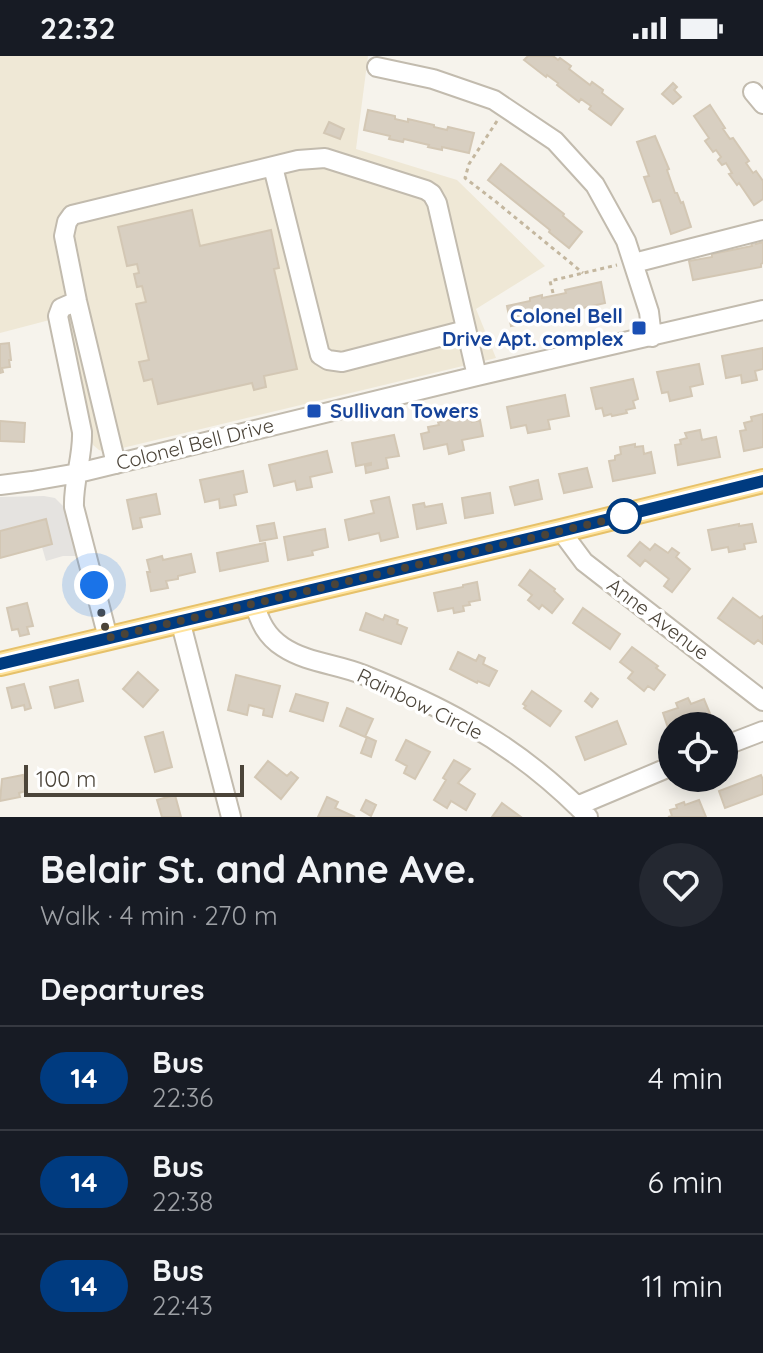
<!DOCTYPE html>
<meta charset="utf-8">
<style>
body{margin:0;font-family:Quicksand,sans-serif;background:#242831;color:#f1f3f6;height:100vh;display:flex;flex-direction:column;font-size:30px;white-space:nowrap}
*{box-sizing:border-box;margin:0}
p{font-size:26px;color:#9ea1a6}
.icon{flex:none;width:44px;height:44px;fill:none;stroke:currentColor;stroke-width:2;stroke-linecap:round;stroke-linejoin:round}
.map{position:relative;height:761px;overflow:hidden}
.panel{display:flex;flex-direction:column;background:#171b24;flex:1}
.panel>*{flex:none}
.badge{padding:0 16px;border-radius:26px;font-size:28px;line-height:52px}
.buttons{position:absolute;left:658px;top:656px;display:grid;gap:16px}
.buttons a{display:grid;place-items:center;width:80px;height:80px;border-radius:50%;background:#171b24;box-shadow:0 4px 20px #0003;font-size:40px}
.scale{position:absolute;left:24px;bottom:20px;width:220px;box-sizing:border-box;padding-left:8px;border:4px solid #4b4439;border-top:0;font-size:22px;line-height:28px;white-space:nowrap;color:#4b4439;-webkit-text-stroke:6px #fff;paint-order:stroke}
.you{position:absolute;width:40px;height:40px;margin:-20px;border:6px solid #fff;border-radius:50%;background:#1a73e8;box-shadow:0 0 0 12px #1a73e833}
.map>.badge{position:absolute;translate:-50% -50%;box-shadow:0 0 0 4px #fff}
h2{padding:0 40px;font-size:30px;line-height:72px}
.round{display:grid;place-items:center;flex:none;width:84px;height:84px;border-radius:42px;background:#242831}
.summary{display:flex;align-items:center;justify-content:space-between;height:136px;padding:0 40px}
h1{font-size:38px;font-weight:800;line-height:60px}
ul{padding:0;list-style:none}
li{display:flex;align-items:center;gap:24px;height:104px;padding:0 40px;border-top:2px solid #363941}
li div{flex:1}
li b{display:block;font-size:30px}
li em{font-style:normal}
li .badge{min-width:88px;font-weight:700;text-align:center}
.status{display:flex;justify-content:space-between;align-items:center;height:56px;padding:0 40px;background:#171b24;direction:ltr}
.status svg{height:22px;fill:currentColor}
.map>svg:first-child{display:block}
.education{fill:#efe8d6}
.parking{fill:#e5e3e0}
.building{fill:#d8cfc1;stroke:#d3c7b4;stroke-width:2}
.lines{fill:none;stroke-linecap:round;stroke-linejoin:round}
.minor-casing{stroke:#c2bbae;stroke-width:22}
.major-casing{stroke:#e6c16a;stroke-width:26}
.path{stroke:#c4b79f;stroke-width:3;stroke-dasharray:4 4;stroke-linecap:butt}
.minor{stroke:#fff;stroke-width:18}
.major{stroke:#ffe39c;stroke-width:22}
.line-casing{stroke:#fff;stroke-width:18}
.line{stroke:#003b80;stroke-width:12}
.walk{stroke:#4b4439;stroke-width:8;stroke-dasharray:0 14.4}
.transit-dot{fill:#1a4fb4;stroke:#fff;stroke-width:3}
.stop-dot{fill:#fff;stroke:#003b80;stroke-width:4}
.labels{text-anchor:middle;stroke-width:7;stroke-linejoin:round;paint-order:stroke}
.transit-label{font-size:20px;font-weight:bold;fill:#164399;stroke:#fff;text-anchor:end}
.street-label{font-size:20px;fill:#4b4439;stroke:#fff}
</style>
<div class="status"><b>22:32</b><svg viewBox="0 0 49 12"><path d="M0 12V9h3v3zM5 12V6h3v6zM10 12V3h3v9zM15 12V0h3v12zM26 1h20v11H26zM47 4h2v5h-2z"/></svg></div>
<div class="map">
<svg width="763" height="761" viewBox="0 0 763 761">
<rect width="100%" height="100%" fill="#f6f3ec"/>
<path class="education" d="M0 0H368L356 93 457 124 545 210 476 253 496 302 106 396 99 394 93 389 90 381 61 261 0 277Z"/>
<path class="parking" d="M44 440 55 442 63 450 77 500H63L46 505 42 491 52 488 46 463 0 475V441Z"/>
<path class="building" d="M528 0H553L558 4 560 2 571 10 569 13 590 29 592 26 603 34 602 37 623 53 611 69 589 53 591 50 581 43 579 46 557 29 558 27 547 19 546 21 524 4Z
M673 27 677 31 674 34 681 41 673 48 662 38Z
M710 49 725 72 723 73 730 83 733 82 749 105 746 107 753 117 756 115 763 125V143L754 149 739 127 737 129 729 118 732 117 726 107 722 109 718 104 721 101 716 94 713 96 705 85 709 82 694 60Z
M368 54 395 60V63L408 66V63L434 69V71L447 74 448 71 474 77 469 97 442 91V94L428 91 429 89 404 83 403 86 389 83 390 80 364 74Z
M329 66 344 73 340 83 324 77Z
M655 80 669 113 667 114 675 137H677L681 147 683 146 691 171 671 178 660 144 653 146 644 121 649 120 637 86Z
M501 108 564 158 563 160 582 176 569 192 549 176 550 174 488 124Z
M192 154 200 190 271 174 279 212 274 213 297 313 264 320 266 331 254 334 252 327 158 348 152 323 144 325 139 306 149 304 136 248 146 246 142 230 137 231 134 218 139 217 137 208 127 210 118 171Z
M755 181 756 188 763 186V207L761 208V211L693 224 689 205 712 201V198L752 190 750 182Z
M601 226 605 247 570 255 571 259 547 264V260L535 262 536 265 511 270 507 250 530 245V242L542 239V242L566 237 565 234Z
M9 287 11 304H9L10 311 2 312 3 316 0 317V288Z
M763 292V313L755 315 757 324 742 327 741 319 726 322 722 300Z
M699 308 703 328 690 331 692 340 670 345 668 336 662 337 657 316Z
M633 323 638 343 633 345 635 352 626 354 627 357 612 360 611 358 604 360 602 352 596 353 591 332Z
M565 339 569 360 548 364 550 373 528 377 526 369 511 372 507 351Z
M763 358V391L744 395 740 375 746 374 744 367 752 365 751 361Z
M460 362V364L471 362 472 366 480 364 483 380 462 384 464 394 449 398 447 388 424 393 421 378 429 376 428 371 439 369 438 366Z
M0 365 25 367 24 386 0 385Z
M700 374 702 384 716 381 720 401 678 409 675 389 681 388 680 384 687 382 685 377Z
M394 379 399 400 386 402 388 412 366 417 365 410 371 409V407L356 410 352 387Z
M635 388V391L643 390 644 398 651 396 655 417 613 425 609 405 615 404V400L621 398 620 391Z
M327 395 332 416 310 421 312 431 297 434 295 425 274 430 269 409Z
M587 412 592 431 564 437 559 418Z
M243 415 247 436 234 439 236 449 220 452 219 443 205 446 200 424Z
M538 424 542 443 515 449 510 431Z
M490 437 493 457 465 462 462 442Z
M156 438 160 458 140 462 142 471 133 473 127 444Z
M389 441 398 481 381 485 379 477 349 484 345 464 374 457 371 445Z
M424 447 425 451 442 448 446 467 417 473 413 449Z
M46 463 52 488 0 502V475Z
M274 467 277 482 260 485 257 470Z
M739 468V470L752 468 756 486 744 488 745 493 729 496 728 491 712 494 708 474Z
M325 473 328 491 312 495 313 499 288 504 284 481Z
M640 486 650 494 655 488 668 497 672 492 679 497 676 501 690 513 672 536 664 530 669 523 645 504 640 510 628 500Z
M265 487 268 505 220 515 217 497Z
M191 498 195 516 178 520V523L166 525 168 532 151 535 147 516H150L147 504 162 500 163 504Z
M530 514 555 533 554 535 563 543 552 557 542 549 539 553 528 544 532 539 519 529Z
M477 526 480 544 469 546 470 549 463 550 464 555 454 557 453 552 438 555 434 537 463 531V529Z
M733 542 760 562 763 560V588L758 584 754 588 718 562Z
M27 547 33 570 27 571 29 578 20 580 18 573 12 574 7 552Z
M583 552 620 578 610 593 573 567Z
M366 557 383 564 385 559 398 564 397 568 407 572 401 588 360 574Z
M632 591 658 610 656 612 665 619 654 634 648 630 644 635 628 622 633 616 620 606Z
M458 596 476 605 479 599 485 602 483 608 497 615 489 630 478 625 477 627 450 613Z
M138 616 158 634 143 651 123 633Z
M236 619 280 630 272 661 263 659 264 653 249 649 247 659 228 654Z
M78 624 83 645 55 652 50 631Z
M24 628 31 652 25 654 24 649 12 652 7 632Z
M532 635 561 655 550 670 524 652 526 650 523 648Z
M591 637 598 643 592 651 585 645Z
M296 638 328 647 323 665 290 655Z
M688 642 691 648 704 643 711 660 685 670H681L680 668 668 672 663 657 678 652 676 647Z
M347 652 373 663 365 681 340 670Z
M617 665 626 688 585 704 576 681Z
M163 676 172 711 155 716 145 681Z
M367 681 376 685 371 701 361 697Z
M406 684 430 696 415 723 404 717 407 710 396 704Z
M454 704 470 713 458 727 475 738 466 754 451 745 447 752 434 744 446 724 443 722Z
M268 705 287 720 291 716 298 722 281 743 255 721Z
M23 719 26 735 19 737 20 741 0 745 2 723Z
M761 719 763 724V738L725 752 719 735Z
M175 739 181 761H162L157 744Z
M327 741 338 746 335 752 355 761H318Z
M366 744 376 749 371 760 361 754Z
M699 744 706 761H668L672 760 670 754 677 752 676 749 684 746 685 749Z
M502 747 521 761H492Z"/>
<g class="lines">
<g class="minor-casing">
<path id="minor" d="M377 11 433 23 494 44 555 85 595 129 626 185 649 256 652 281
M753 36 763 48
M273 111 320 299 328 304 342 306 466 274
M634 207 763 174
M77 245 61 252 58 260 82 376C83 401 73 425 74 451L108 582
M116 408 77 245 64 180 67 166 72 159 298 104 325 102 426 134 432 138 437 147 477 320
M0 429 32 425 78 417 477 320 763 254
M561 475 584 506 763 645
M254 547C260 566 266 580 283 591 307 607 338 608 364 619 399 633 435 649 468 668 512 693 553 725 588 761
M180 564 231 761
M724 690 763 675
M577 750 672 710"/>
</g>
<g class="major-casing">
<path id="major" d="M0 608 561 475 763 425"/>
</g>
<path class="path" d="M497 65 469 108 465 122 495 145 583 217
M553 237 550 225 617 209"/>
<use href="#minor" class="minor"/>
<use href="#major" class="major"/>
</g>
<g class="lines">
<g class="line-casing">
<path id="line" d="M0 608 561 475 763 425"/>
</g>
<use href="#line" class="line"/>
<path class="walk" d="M94 529 108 582 624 460"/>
</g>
<g class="transit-dot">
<rect x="631" y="264" width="16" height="16" rx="4"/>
<rect x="306" y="347" width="16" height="16" rx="4"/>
</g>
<circle class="stop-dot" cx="624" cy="460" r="16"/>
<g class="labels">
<g class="transit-label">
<text x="623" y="267">Colonel Bell<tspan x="623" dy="23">Drive Apt. complex</tspan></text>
<text x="330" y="362" text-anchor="start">Sullivan Towers</text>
</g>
<g class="street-label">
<text transform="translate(195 388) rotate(-14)" y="7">Colonel Bell Drive</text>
<text transform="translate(658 563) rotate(37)" y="7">Anne Avenue</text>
<text transform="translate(420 648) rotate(26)" y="7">Rainbow Circle</text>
</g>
</g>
</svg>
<div class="buttons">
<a><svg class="icon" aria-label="locate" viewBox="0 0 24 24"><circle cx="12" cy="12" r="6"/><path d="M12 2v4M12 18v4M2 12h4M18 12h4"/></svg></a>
</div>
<div class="scale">100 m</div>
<div class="you" style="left:94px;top:529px"></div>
</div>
<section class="panel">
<div class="summary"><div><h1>Belair St. and Anne Ave.</h1><p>Walk · 4 min · 270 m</p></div><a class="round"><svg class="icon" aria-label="heart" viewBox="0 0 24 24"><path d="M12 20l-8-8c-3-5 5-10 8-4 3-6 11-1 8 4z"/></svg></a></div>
<h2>Departures</h2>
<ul>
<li><span class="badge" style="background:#003b80;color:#fff">14</span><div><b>Bus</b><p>22:36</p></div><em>4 min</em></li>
<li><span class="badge" style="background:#003b80;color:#fff">14</span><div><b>Bus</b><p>22:38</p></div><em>6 min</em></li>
<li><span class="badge" style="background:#003b80;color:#fff">14</span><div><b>Bus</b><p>22:43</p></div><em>11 min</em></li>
</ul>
</section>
